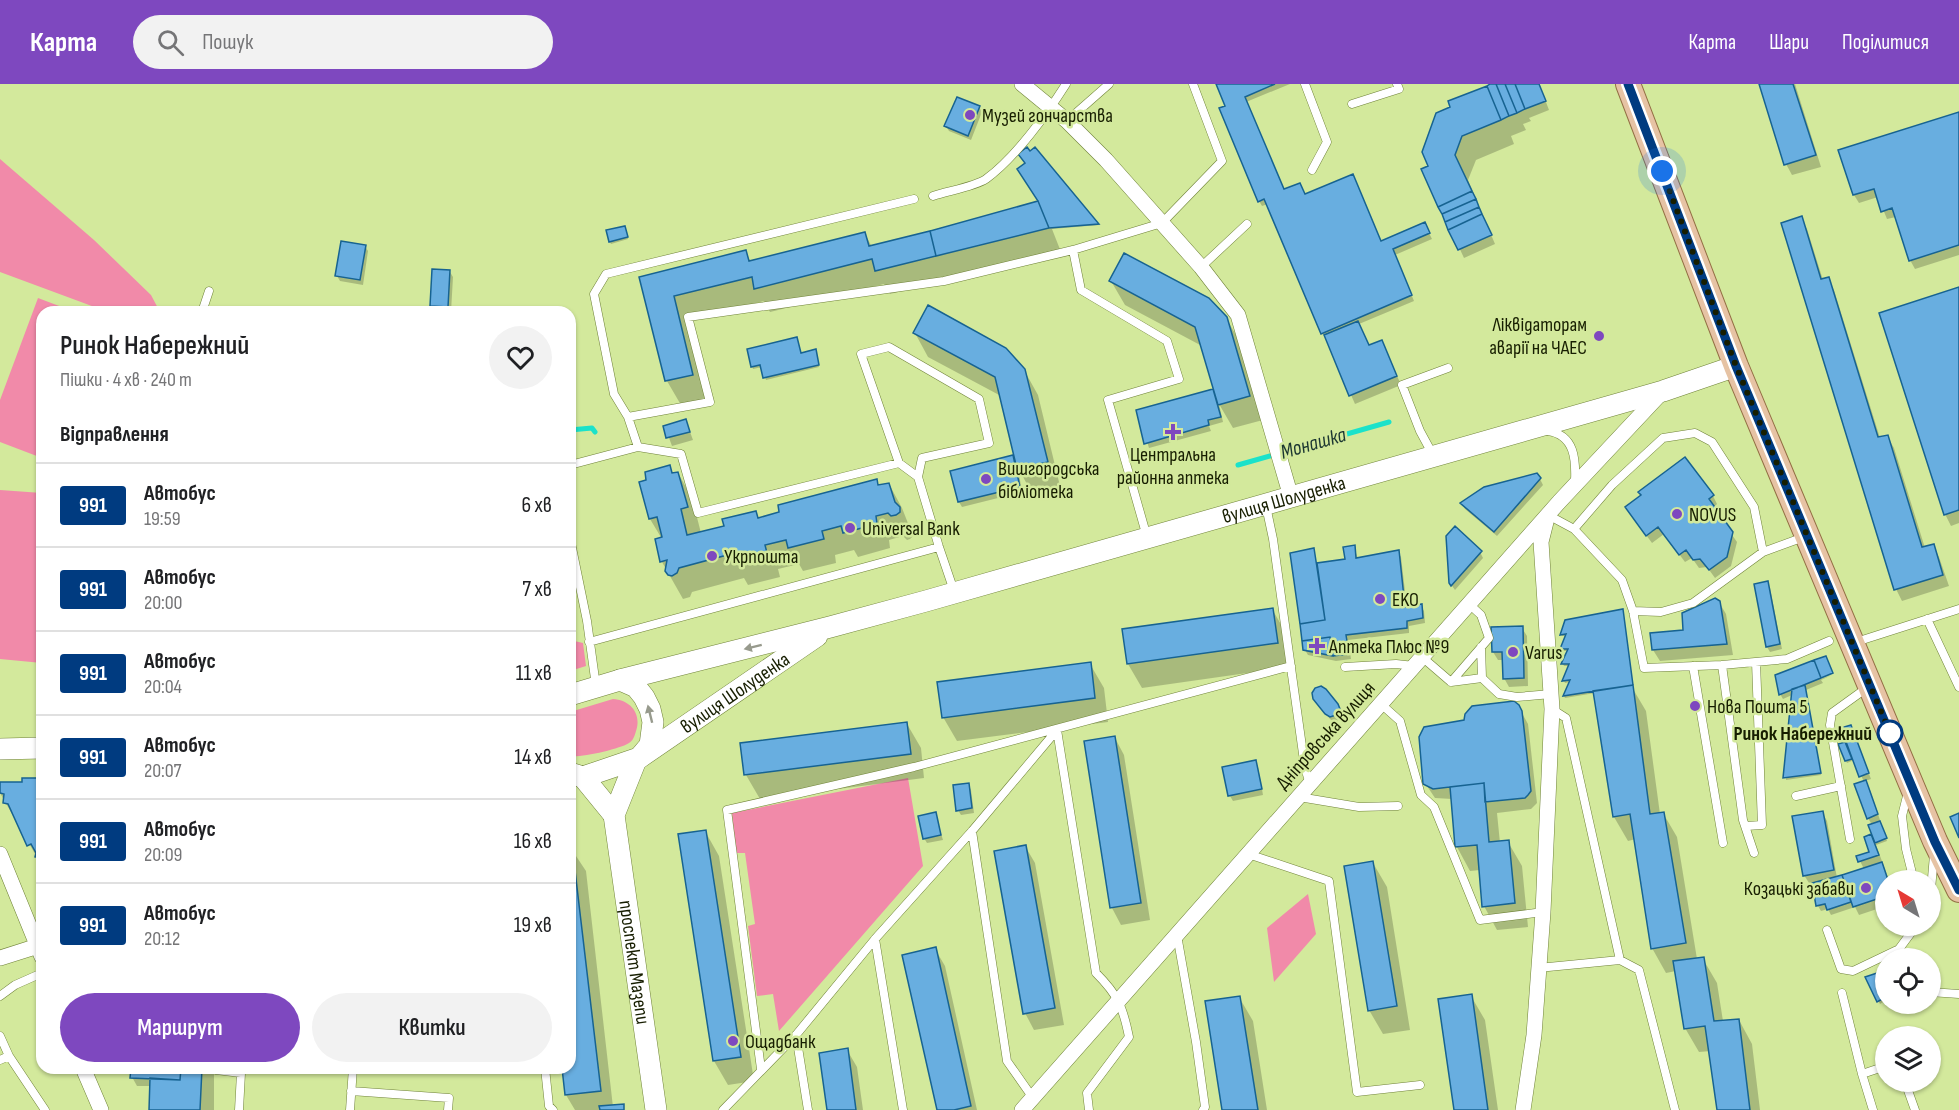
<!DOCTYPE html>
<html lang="uk">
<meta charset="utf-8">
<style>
body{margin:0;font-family:"Sofia Sans Condensed",sans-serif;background:#f2f2f2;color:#202124;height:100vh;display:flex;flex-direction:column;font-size:22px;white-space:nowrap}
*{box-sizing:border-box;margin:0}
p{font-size:20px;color:#757577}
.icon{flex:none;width:33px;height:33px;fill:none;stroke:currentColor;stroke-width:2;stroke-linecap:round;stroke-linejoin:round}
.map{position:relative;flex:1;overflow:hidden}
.sheet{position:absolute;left:36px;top:222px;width:540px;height:768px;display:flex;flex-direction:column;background:#fff;border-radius:18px;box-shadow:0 2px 4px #0004}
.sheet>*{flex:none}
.badge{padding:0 12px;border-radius:4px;font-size:21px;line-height:39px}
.needle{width:39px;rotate:322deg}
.buttons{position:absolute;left:1875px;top:786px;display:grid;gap:12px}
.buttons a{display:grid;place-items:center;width:66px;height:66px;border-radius:50%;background:#fff;box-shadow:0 2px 4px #0004;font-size:30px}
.you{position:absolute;width:30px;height:30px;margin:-15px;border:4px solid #fff;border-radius:50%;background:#1a73e8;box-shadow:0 0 0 9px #1a73e833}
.map>.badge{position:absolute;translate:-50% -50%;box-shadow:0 0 0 3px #fff}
h2{padding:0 24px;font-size:22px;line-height:54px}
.round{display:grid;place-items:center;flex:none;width:63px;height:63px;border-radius:32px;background:#f2f2f2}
.overview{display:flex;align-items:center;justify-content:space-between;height:102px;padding:0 24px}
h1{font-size:28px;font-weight:600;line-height:45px}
.cta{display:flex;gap:12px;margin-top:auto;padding:12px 24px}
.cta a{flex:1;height:69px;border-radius:36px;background:#7e48bf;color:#fff;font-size:24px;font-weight:600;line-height:69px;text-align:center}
.cta a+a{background:#f2f2f2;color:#202124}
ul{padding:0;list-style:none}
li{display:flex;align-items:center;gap:18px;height:84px;padding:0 24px;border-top:2px solid #e0e0e0}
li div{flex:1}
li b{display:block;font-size:22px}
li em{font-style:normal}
li .badge{min-width:66px;font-weight:700;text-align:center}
header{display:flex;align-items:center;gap:36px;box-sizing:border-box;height:84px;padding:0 30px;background:#7e48bf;color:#fff}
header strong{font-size:28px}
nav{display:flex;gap:33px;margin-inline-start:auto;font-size:21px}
.search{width:420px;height:54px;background:#f2f2f2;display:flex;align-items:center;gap:15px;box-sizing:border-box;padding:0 21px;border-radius:33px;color:#757577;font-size:22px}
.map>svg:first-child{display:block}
.green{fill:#f18aa9}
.shadow{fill:#0003}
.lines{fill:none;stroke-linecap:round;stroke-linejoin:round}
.stream{stroke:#1be2ca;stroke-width:5}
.building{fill:#68aee0;stroke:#176391;stroke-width:1.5}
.lane-casing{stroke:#708339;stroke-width:9}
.street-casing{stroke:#708339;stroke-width:16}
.secondary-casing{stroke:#708339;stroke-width:22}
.primary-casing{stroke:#936f44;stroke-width:26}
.lane{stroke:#fff;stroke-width:8}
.street{stroke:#fff;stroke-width:15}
.secondary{stroke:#fff;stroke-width:21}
.primary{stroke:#e6c3a4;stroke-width:24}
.oneway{fill:#979a8d}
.line-casing{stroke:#fff;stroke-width:14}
.line{stroke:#003b80;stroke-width:9}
.walk{stroke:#171e01;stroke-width:6;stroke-dasharray:0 10.8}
.poi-dot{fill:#7e48bf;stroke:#d3e99c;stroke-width:2}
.stop-dot{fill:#fff;stroke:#003b80;stroke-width:3}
.labels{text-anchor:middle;stroke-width:5;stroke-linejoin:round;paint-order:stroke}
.poi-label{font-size:20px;fill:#171e01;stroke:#d3e99c;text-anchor:start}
.street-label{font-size:20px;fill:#171e01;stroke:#d3e99c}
.stop-label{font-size:20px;font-weight:bold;fill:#171e01;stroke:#d3e99c;text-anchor:end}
.water-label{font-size:21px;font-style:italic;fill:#1b3631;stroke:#d3e99c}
</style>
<header>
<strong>Карта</strong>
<div class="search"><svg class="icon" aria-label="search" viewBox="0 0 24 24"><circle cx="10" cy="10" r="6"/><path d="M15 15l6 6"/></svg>Пошук</div>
<nav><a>Карта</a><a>Шари</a><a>Поділитися</a></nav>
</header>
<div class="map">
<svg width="1959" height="1026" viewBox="0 0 1959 1026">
<rect width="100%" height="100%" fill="#d3e99c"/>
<path class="green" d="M0 75 94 156 151 211 160 228H108L0 188Z
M38 214 75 228H42V374L0 358V316Z
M0 406 42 409V579L0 575Z
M570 556 583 559 586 582 570 587Z
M613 615C630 616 642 629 636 647 635 651 633 657 629 659 620 665 580 674 570 672V628Z
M908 694 923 782 779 947 773 910 757 912 748 842 755 840 745 769H736L732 729Z
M1308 810 1316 850 1274 898 1267 844Z"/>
<path class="shadow" d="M1218 0H1290L1246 18 1284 107 1305 112 1381 158 1427 145 1432 155 1395 171 1414 217 1359 240 1369 263 1386 266 1401 301 1355 320 1326 254 1322 249 1268 120 1262 122 1259 117Z
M1494 0H1539L1549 26 1529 34 1531 37 1523 40 1526 46 1511 52 1514 60 1476 76 1468 96 1495 160 1464 174 1423 86 1430 83Z
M1761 0H1795L1821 83 1792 91 1786 80Z
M979 23 982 28 971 56 949 47 946 42Z
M1959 30V171L1915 185 1910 176 1896 133 1887 135 1878 113 1859 119 1854 111 1840 67Z
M1035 65 1099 141 1052 145 1061 168 890 210 884 200 770 228 764 217 687 236 706 315 681 321 667 297 641 194 745 168 751 178 865 150 872 163 1040 118 1027 79 1030 69Z
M1801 134 1807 145 1823 196 1828 195 1834 206 1880 354 1887 352 1894 364 1925 464 1933 461 1939 473 1949 502 1902 517 1896 505Z
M626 145 628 155 611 160 610 158Z
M365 162 368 167 363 201 340 197 337 192Z
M450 188 453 193 451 228 434 227 431 222Z
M1111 197 1226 234 1240 258 1263 336 1233 344 1219 320 1223 338 1209 342 1211 347 1149 364 1138 327 1215 306 1202 262 1125 221Z
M1959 204V439L1951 442 1945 430Z
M915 249 1024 286 1038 311 1060 402 1032 409 1018 384 1022 408 962 423 959 418 1013 373 1016 378 1001 312 928 273Z
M748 267 801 271 816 269 819 283 766 296 762 283 753 285Z
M686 337 693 356 672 362 665 343Z
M1685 375 1713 412 1717 420 1713 424 1737 458 1731 482 1715 494 1707 483 1699 484 1692 474 1685 478 1664 450 1652 459 1632 432Z
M669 383 673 390 678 389 692 414 701 449 725 443 755 428 759 435 876 397 880 403 889 400 902 424 913 452 910 455 907 456 903 452 889 456 890 464 858 473 854 466 835 471 836 479 803 487 799 480 778 485 780 493 748 501 744 494 692 508 690 513 683 515 662 478 657 456 662 455 650 435 640 399Z
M1540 395 1543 401 1497 452 1465 425 1462 420Z
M1354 463 1358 475 1398 468 1401 473 1407 524 1421 522 1424 527 1425 539 1409 542V549L1348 556 1351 575 1336 577 1308 571 1305 566 1316 481 1347 476Z
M1480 468 1483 474 1455 506 1450 499Z
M1767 499 1770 504 1782 565 1770 568 1767 563Z
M1719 518 1726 530 1733 571 1660 577 1653 566 1652 550 1685 547Z
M1272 525 1286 549 1290 583 1142 604 1128 580Z
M1623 527 1633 605 1646 627 1660 730 1663 729 1677 753 1697 875H1703L1717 899 1723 937 1739 936 1752 960 1760 1026H1719L1711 967 1699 968 1685 944 1676 887 1666 889 1652 864 1636 755 1628 757 1614 733 1595 609 1565 614 1564 612 1571 598 1565 599 1564 597 1570 582H1564L1563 580 1569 567H1563L1562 565 1567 552H1562L1561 551Z
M1493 544H1522L1527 552 1528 602 1509 603 1504 594V576H1498L1493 568Z
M1090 580 1104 604 1108 638 957 657 943 633Z
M1832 591 1821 596 1823 599 1806 606 1821 691 1786 696 1792 611 1783 615 1780 610 1821 592V595Z
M1318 620 1337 621 1342 632 1339 636 1334 638 1330 635Z
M1518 622 1528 640 1537 719 1531 725 1497 729 1500 759 1508 758 1522 782 1528 843 1497 846 1484 822 1480 786 1470 787 1457 763 1452 715 1435 714 1425 699 1420 653 1425 644 1431 642 1465 637Z
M907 640 921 664 924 694 760 715 746 691Z
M1853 648 1871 695 1865 697 1870 706 1887 757 1876 761 1889 796H1886V822L1859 831 1855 823 1831 831 1828 825 1821 827 1818 822 1813 799H1809L1804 791 1822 728 1827 737 1837 794 1864 785 1860 777 1871 769 1866 754 1873 751 1872 741 1868 734 1864 698 1854 676 1847 679 1846 677 1845 660 1849 667H1851Z
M1115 654 1124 671 1150 836 1121 841 1112 824Z
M1255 677 1258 683 1263 711 1233 717 1230 712 1224 684Z
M42 696V782L0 709 23 699Z
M968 700 971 706 974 729 961 731 958 726Z
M935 730 943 756 927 759 924 754Z
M705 747 719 772 754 997 728 1001 714 977Z
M1025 762 1035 779 1064 941 1034 946 1025 929Z
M570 763 586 787 613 1023 623 1022 624 1026H575L566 1011 563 984H570Z
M1373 779 1387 803 1410 946 1383 950 1369 926Z
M935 865 945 882 977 1026H938Z
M1911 871 1921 874H1901Z
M1886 887V916L1880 920 1867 894Z
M1471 912 1485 936 1498 1026H1455Z
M1239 913 1253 937 1267 1026H1224Z
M847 966 857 983 863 1026H829Z
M132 984H214V1026H150L151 1002H137L132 993Z
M429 984H471L470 987Z"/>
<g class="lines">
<path class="stream" d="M570 346 592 344 595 348
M1238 381 1389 338"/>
</g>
<path class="building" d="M1216 0H1275L1245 13 1284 105 1300 99 1305 110 1353 90 1381 157 1425 138 1430 149 1393 165 1412 211 1321 250 1264 115 1258 118 1219 24 1225 22Z
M1490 0H1496L1509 32 1501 36 1487 2Z
M1496 0H1505L1517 29 1509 32Z
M1505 0H1515L1525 25 1517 29Z
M1515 0H1539L1546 17 1525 25Z
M1759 0H1793L1816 71 1784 81Z
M1487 2 1501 36 1462 52 1455 71 1472 107 1438 123 1421 85 1428 82 1422 68 1436 29 1450 23 1448 17Z
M957 13 980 22 968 52 944 42Z
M1959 28V161L1909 177 1892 124 1881 128 1874 105 1853 111 1838 66Z
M1027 63 1030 67 1035 63 1099 140 1049 144 1038 117 1017 85 1025 79 1018 70Z
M1472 107 1476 115 1442 130 1438 123Z
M1476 115 1479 123 1445 138 1442 130Z
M1038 117 1049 144 936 172 930 147Z
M1479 123 1482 130 1448 146 1445 138Z
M1482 130 1492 151 1458 166 1448 146Z
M1802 132 1821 195 1829 193 1878 353 1888 351 1922 463 1934 460 1943 491 1894 506 1781 139Z
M625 142 628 153 609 158 606 146Z
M930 147 936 172 875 187 872 175 754 205 752 193 674 212 693 291 665 297 639 193 746 166 749 177 865 148 869 162Z
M341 157 366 161 360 196 335 192Z
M1124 169 1209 214 1227 233 1250 312 1218 321 1195 243 1109 197Z
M432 185 450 186 448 223 430 222Z
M1959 203V426L1944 431 1879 229Z
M928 221 1006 264 1025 285 1048 378 1017 385 995 293 913 249Z
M1358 237 1369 261 1382 256 1397 292 1349 312 1324 251Z
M797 253 801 269 816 265 819 281 763 294 760 281 751 283 747 265Z
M1213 305 1221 333 1208 336 1209 341 1144 360 1136 326Z
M686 335 690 348 666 354 663 342Z
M1013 371 1020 403 958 418 950 387Z
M1685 373 1714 411 1709 415 1733 448 1727 473 1709 486 1700 475 1693 476 1686 466 1679 471 1658 443 1646 452 1625 423 1641 411 1638 408Z
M670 381 672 389 678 388 688 423 681 425 687 451 724 442 722 435 756 427 758 434 779 428 778 421 877 395 878 401 889 399 895 418 900 423V428L896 431 891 432 888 429 876 432 877 440 843 449 841 442 822 447 824 455 788 464 786 456 765 461 767 469 733 478 731 470 679 484 677 489 672 492 668 491 665 487 667 476 660 478 655 455 662 453 657 433 649 435 639 398 646 396 645 388Z
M1537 389 1541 394 1494 448 1460 419 1484 403Z
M1455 442 1482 467 1451 502 1449 499 1446 452Z
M1355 461 1356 474 1399 466 1405 523 1422 520 1423 534 1407 537V544L1346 551 1349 570 1333 572 1330 553 1302 557 1300 540 1325 536 1317 479 1345 475 1343 463Z
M1314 464 1325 536 1300 540 1290 469Z
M1768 497 1780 560 1766 563 1754 500Z
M1715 514 1720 517 1727 560 1652 566 1650 549 1683 546 1682 529Z
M1273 524 1278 559 1127 580 1122 545Z
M1623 525 1633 601 1563 612 1570 596 1562 597 1569 580H1561L1568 565H1560L1566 550 1560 551 1565 536Z
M1523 542 1524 594 1503 595 1502 568H1492L1491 543Z
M1330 553 1333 572 1303 566 1302 557Z
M1826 572 1833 589 1821 594 1814 576Z
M1814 576 1821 594 1779 611 1775 591Z
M1091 578 1095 614 942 634 937 598Z
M1633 601 1650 730 1664 728 1686 859 1651 865 1630 730 1613 733 1593 607Z
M1805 601 1821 689 1783 694 1792 605Z
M1321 602 1326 605 1338 620 1340 625 1336 631 1330 633 1325 630 1313 615 1312 609 1315 604Z
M1514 617 1519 621 1522 627 1531 707 1528 711 1525 714 1485 718 1484 699 1433 705 1423 700 1419 653 1424 643 1464 636 1465 630 1472 622Z
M907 638 911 670 744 691 740 659Z
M1851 641 1869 689 1859 693 1841 644Z
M1115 652 1141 819 1110 824 1084 657Z
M1845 658 1852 675 1845 677 1838 660Z
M1256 676 1262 705 1228 712 1222 683Z
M22 694H42V774L35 773 36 769 31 760 27 762 8 720 3 719 4 710 0 709V698H22Z
M1866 696 1878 730 1867 735 1854 700Z
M969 699 972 724 956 727 953 701Z
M1484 699 1489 758 1509 756 1515 819 1482 823 1477 761 1455 763 1450 703Z
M1823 727 1834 786 1803 792 1792 732Z
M936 728 941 751 923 755 918 732Z
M1959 729V754L1950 733Z
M1880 737 1887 754 1875 759 1868 741Z
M706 746 741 973 713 977 678 750Z
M1871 750 1879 771 1858 778 1856 772 1869 768 1864 753Z
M572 761 601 1007 565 1011 562 984H570V762Z
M1026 761 1055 924 1023 930 994 767Z
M1373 777 1397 922 1368 927 1344 782Z
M1882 778 1888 796H1886V812L1853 823 1842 791Z
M1842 791 1851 818 1827 826 1825 820 1816 822 1812 799Z
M936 863 971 1022 954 1026H937L902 871Z
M1704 873 1714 937 1739 935 1750 1026H1717L1705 942 1684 945 1673 877Z
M1886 886V913L1877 918 1865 893Z
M1472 910 1488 1026H1454L1438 915Z
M1240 912 1258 1026H1222L1205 917Z
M848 964 856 1026H827L819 969Z
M131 984H181L180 996 130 994Z
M181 984H202L200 1026H149L150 994 180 996Z
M624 1020V1026H600L599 1022Z"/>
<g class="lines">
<g class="lane-casing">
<path id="lane" d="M1305 0 1327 58 1312 86
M1352 20 1399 5 1397 0
M1067 37 1109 0
M933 112C947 107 974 103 986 95 1015 74 1047 30 1066 0
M914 115 606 190 594 210 614 310 628 333 710 318 688 233 944 197 1073 166 1162 139 1222 77 1193 0
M1073 166 1081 206 1167 257 1179 295 1108 316 1147 453
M1201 183 1247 140
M202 228 209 207
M1548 347C1575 351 1576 376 1575 398
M638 363 681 370 698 429 899 379 918 393
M1433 371 1420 347 1402 301 1448 284
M899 379 861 270 889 263 979 315 989 359 922 374 918 393 939 463 954 507
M570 381 638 363 628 333
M1266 422 1273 455 1305 684 1310 700
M1548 431 1574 445 1622 496 1633 527 1644 584 1722 581 1787 575 1829 557
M1574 445 1612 401 1663 354 1695 349 1712 358 1754 423 1763 468 1804 453
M570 454 587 537 596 602
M1633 527 1661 528 1693 519 1763 468
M1927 535 1959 603
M589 558 939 463
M1856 558 1959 525
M1422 573 1451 598 1489 554 1481 531 1469 520
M1722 581 1743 736 1754 769
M1693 582 1723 759
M1345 583 1396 580 1414 582
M1482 594 1499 610 1517 613 1551 610
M1451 598 1482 594 1481 563
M1381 620 1400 637 1421 711 1434 723 1480 836 1543 828
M1552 625 1566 634 1620 876
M1908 708 1902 732 1906 765 1913 793
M1796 712 1841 702
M1299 713 1359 723 1398 722
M1746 742 1762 741 1756 578
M972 747 1007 977 1033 1014
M1850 755 1830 641 1832 629 1868 603
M1248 770 1329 797 1357 1008 1420 1001
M1930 817 1934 771
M1827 846 1841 885 1853 887 1899 865
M1177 851 1196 958 1205 1023 1203 1026
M875 855 903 1026
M1903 874 1899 865 1916 842
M1538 884 1620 876 1639 886 1675 1026
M1930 908 1959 910
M1842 909 1862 990
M0 912 15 901 42 889
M796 951 808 1026
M0 952 9 972 45 1026
M0 976 9 972
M216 984V986L241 989 239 1026
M545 984 549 1022 553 1026
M761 985 727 726 914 683 1291 582
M1905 998 1915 1026
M351 1007 449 1014 448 1026
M350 1026 353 984
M723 1026 796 951 875 855 972 747 1057 646 1096 889C1118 911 1123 923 1129 953L1087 1009 1089 1026
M1873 1026 1862 990 1886 982"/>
</g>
<g class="street-casing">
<path id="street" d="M1022 0 1067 37 1106 76 1201 183 1238 231 1291 413
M0 770 42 873
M0 874 38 862
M83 984 101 1026
M1022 1026 1559 418 1663 307
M1523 1026 1534 951 1543 828 1552 625 1541 458 1547 434"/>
</g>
<g class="secondary-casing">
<g id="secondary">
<path id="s1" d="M620 596 830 543 926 517 1663 307 1736 282"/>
<path d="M570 611 620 596 636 603 644 613 650 625 653 638 650 661 639 674 583 693 570 689"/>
<path d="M0 665 42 664"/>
<path id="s2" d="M639 674 817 552"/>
<path id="s3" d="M636 676 614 731 656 1026"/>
<path d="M583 693 614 731"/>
</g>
</g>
<g class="primary-casing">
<path id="primary" d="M1628 0 1736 282 1935 757 1959 806"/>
</g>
<use href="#lane" class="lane"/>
<use href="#street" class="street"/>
<use href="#secondary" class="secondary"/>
<use href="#primary" class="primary"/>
</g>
<defs><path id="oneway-solid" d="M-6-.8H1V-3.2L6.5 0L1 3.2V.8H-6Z" transform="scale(1.5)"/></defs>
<g class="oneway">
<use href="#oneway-solid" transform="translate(753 563) rotate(166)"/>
<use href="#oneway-solid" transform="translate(650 630) rotate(-104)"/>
</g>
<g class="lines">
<g class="line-casing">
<path id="line" d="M1628 0 1736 282 1935 758 1959 806"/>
</g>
<use href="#line" class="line"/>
<path class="walk" d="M1662 87 1736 282 1890 649"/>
</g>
<g class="poi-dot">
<circle cx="970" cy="31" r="6"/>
<circle cx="1599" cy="252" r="6"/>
<path d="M1170 339h6v6h6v6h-6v6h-6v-6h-6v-6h6z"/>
<circle cx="986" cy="395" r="6"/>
<circle cx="1677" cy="430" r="6"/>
<circle cx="850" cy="444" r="6"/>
<circle cx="712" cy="472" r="6"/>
<circle cx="1380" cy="515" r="6"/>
<path d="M1314 553h6v6h6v6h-6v6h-6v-6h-6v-6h6z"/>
<circle cx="1513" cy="568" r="6"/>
<circle cx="1695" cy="622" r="6"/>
<circle cx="1866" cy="804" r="6"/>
<circle cx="733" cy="957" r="6"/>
</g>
<circle class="stop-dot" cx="1890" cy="649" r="12"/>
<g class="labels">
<g class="poi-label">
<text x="982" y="38">Музей гончарства</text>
<text x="1587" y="247" text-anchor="end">Ліквідаторам<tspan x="1587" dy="23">аварії на ЧАЕС</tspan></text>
<text x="1173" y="377" text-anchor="middle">Центральна<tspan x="1173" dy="23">районна аптека</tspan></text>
<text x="998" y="391">Вишгородська<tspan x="998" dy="23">бібліотека</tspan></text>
<text x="1689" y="437">NOVUS</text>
<text x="862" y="451">Universal Bank</text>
<text x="724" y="479">Укрпошта</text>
<text x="1392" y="522">EKO</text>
<text x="1329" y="569">Аптека Плюс №9</text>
<text x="1525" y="575">Varus</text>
<text x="1707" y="629">Нова Пошта 5</text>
<text x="1854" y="811" text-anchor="end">Козацькі забави</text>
<text x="745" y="964">Ощадбанк</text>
</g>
<g class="street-label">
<text dy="7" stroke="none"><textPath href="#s1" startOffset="688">вулиця Шолуденка</textPath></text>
<text dy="7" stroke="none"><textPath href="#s2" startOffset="116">вулиця Шолуденка</textPath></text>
<text transform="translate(1325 651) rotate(-48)" y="7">Дніпровська вулиця</text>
<text dy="7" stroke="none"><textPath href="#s3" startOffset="208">проспект Мазепи</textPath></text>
</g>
<g class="stop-label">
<text x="1872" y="656">Ринок Набережний</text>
</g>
<g class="water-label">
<text transform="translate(1313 359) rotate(-16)" y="7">Монашка</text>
</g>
</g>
</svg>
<div class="buttons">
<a><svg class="needle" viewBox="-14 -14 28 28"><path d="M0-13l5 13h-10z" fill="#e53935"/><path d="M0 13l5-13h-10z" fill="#757577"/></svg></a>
<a><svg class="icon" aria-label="locate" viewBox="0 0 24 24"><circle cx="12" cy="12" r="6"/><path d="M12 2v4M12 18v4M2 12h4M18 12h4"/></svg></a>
<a><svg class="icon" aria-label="layers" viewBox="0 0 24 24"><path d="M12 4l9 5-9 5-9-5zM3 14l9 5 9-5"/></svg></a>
</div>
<div class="you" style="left:1662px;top:87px"></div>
<section class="sheet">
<div class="overview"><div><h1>Ринок Набережний</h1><p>Пішки · 4 хв · 240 m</p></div><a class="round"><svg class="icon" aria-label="heart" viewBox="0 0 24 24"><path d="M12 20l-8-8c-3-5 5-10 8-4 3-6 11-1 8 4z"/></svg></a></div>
<h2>Відправлення</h2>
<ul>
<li><span class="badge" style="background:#003b80;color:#fff">991</span><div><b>Автобус</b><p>19:59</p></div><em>6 хв</em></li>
<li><span class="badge" style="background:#003b80;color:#fff">991</span><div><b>Автобус</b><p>20:00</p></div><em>7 хв</em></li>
<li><span class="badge" style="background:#003b80;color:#fff">991</span><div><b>Автобус</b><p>20:04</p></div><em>11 хв</em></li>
<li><span class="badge" style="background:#003b80;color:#fff">991</span><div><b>Автобус</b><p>20:07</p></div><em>14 хв</em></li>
<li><span class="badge" style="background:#003b80;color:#fff">991</span><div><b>Автобус</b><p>20:09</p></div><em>16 хв</em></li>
<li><span class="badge" style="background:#003b80;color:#fff">991</span><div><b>Автобус</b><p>20:12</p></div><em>19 хв</em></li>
</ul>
<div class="cta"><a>Маршрут</a><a>Квитки</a></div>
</section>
</div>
